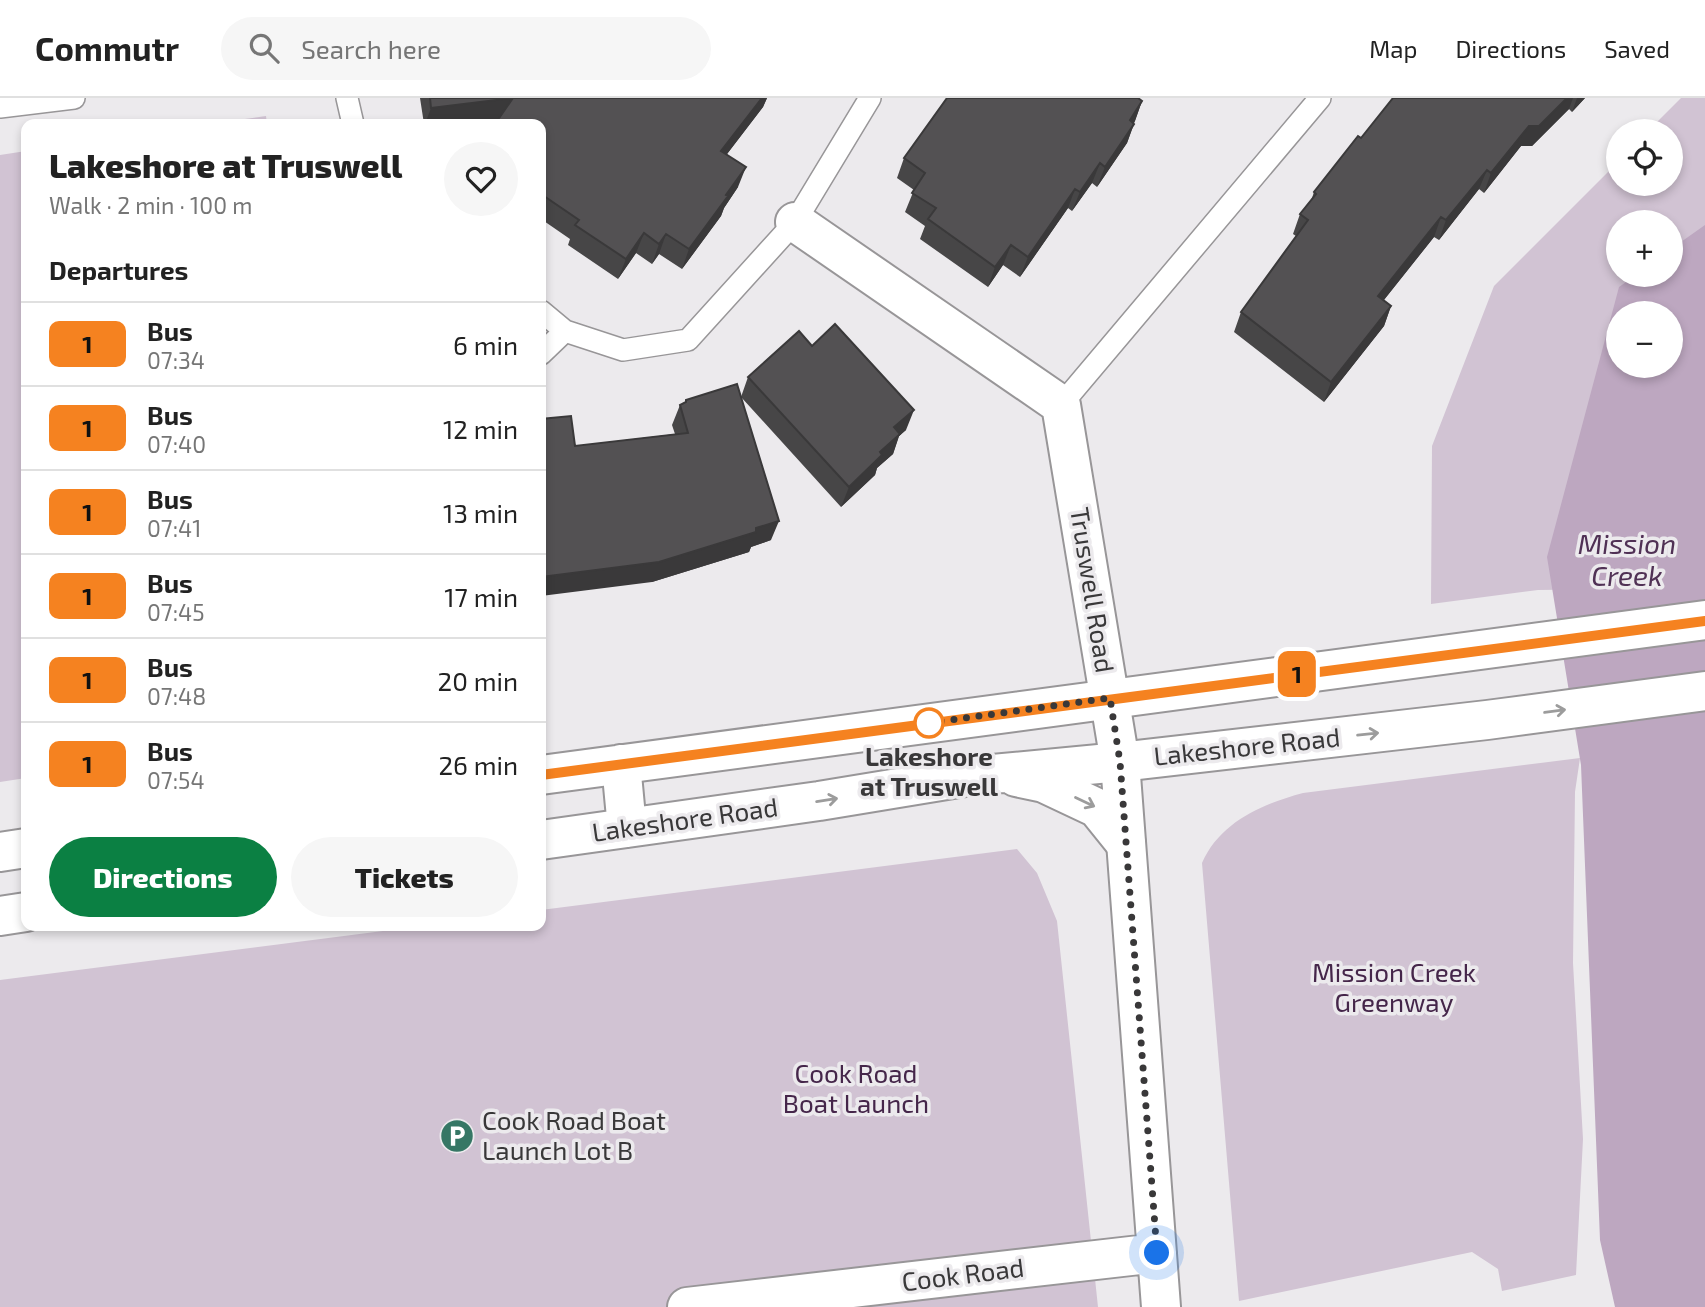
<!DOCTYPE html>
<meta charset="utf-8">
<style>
body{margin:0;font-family:"Exo 2",sans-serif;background:#f6f6f6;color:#222;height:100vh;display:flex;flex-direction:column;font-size:26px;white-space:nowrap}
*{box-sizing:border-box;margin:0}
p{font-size:23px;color:#767676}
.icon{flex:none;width:38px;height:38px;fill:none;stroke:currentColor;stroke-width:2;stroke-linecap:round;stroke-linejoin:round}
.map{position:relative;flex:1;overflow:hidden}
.drawer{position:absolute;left:21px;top:21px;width:525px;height:812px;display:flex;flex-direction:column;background:#fff;border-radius:14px;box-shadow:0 4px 10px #0003}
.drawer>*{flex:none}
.badge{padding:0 14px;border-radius:10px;font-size:24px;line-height:46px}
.controls{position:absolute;left:1606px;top:21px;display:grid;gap:14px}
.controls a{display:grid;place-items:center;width:77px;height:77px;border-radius:50%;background:#fff;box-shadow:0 4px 10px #0003;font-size:35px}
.you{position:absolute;width:35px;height:35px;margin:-18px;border:5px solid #fff;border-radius:50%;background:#1a73e8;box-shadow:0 0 0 10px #1a73e833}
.map>.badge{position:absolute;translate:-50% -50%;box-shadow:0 0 0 4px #fff}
h2{padding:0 28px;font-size:26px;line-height:63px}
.round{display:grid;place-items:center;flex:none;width:74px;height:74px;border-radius:37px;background:#f6f6f6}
.head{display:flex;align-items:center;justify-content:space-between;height:119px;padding:0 28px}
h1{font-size:33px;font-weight:800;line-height:52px}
.button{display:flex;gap:14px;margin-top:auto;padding:14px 28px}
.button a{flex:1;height:80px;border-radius:42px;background:#0b8043;color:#fff;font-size:28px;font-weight:800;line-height:80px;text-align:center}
.button a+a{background:#f6f6f6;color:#222}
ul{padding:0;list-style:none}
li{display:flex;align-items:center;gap:21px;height:84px;padding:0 28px;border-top:2px solid #e0e0e0}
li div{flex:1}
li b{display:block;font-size:26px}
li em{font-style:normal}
li .badge{min-width:77px;font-weight:700;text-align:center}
header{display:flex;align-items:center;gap:42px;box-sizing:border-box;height:98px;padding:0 35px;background:#fff;border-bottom:2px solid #e0e0e0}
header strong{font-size:33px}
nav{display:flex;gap:38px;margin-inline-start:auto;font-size:24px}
.search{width:490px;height:63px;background:#f6f6f6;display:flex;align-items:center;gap:18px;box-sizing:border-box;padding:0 24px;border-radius:38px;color:#767676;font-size:26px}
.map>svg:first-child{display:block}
.green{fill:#d1c3d3;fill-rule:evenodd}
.water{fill:#bda7c0;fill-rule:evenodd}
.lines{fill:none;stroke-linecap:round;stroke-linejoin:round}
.service-casing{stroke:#989698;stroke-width:24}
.minor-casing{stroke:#989698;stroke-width:42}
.secondary-casing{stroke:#989698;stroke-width:42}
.service{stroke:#fff;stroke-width:21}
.minor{stroke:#fff;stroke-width:38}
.secondary{stroke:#fff;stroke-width:38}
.wall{fill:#474647}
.shaded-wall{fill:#3a393a}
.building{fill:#535153;stroke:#3a393a;stroke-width:2}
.oneway{stroke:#9c9c9c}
.line-casing{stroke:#fff;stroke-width:16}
.line{stroke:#f58220;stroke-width:10}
.walk{stroke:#393839;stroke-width:7;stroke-dasharray:0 12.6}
.stop-dot{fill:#fff;stroke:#f58220;stroke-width:3.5}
.labels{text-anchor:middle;stroke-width:7;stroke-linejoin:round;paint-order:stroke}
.street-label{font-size:26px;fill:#393839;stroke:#eceaed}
.stop-label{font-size:26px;font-weight:bold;fill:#393839;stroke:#eceaed}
.park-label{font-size:26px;fill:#45264a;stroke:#eceaed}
.poi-label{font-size:26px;fill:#393839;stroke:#eceaed;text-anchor:start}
.water-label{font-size:28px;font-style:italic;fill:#503155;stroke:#eceaed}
</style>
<header>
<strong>Commutr</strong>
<div class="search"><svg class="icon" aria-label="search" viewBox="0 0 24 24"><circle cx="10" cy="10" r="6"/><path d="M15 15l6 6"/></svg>Search here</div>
<nav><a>Map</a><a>Directions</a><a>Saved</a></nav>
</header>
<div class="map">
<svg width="1705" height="1209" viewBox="0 0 1705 1209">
<rect width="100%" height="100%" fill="#eceaed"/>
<path class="green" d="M1681 0H1705V490L1538 492 1431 506 1432 348 1494 188 1619 63V86H1671V33H1648ZM1619 124H1671V177H1619ZM1619 215H1671V268H1619Z
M266 18 267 26H208Z
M26 53V680L0 684V57Z
M1580 660 1575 694 1573 865 1583 1041 1576 1177 1502 1193 1498 1171 1472 1154 1239 1203 1202 765C1220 724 1262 706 1303 695Z
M1017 751 1037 775 1057 823 1098 1209H0V882L422 828H541V812Z"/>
<path class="water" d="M1705 127V1209H1615L1600 1142 1581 667 1547 459 1619 189 1636 177H1671V151ZM1619 215H1671V268H1619Z"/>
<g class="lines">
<g class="service-casing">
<path id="service" d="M347 0 353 26
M0 9 74 0
M541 213 565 233 623 252 688 242 795 124 870 0
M541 256 565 233
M1061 307 1320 0"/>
</g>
<g class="minor-casing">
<path id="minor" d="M795 124 1061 307 1120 664 1161 1209
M687 1209 1157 1155"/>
</g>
<g class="secondary-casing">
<path id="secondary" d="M621 666 627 730
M541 677 1705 522
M1016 679 1044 685 1097 710 1126 746
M541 742 819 703 971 678 1120 664 1487 622 1705 593
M0 754 26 750
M0 818 26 814"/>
</g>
<use href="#service" class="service"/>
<use href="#minor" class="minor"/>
<use href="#secondary" class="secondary"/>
</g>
<path class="wall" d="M420 0H767L763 9 727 56 738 89 724 110 721 118 682 171 659 156 652 166 636 155 618 181 568 147 570 141 541 121V26L499 21 455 26H424Z
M1393 0H1585L1572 14 1569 11 1532 48H1521L1484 95 1479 91 1439 142 1434 139 1384 202 1391 208 1384 228 1324 304 1234 234 1241 214 1296 138 1293 136 1300 116 1311 103 1314 94 1361 40Z
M1142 3 1127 45 1097 89 1092 85 1072 113 1068 110 1020 179 1003 167 988 189 920 141 925 128 905 114 914 92 897 80 904 60Z
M812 248 906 332 899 338 893 356 877 370 875 377 841 409 741 299 748 279Z
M686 302 771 442 751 449 749 454 652 484 575 348 675 336 672 327 680 307 685 305Z"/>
<path class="shaded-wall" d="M513 0 506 20 455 26H425L431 10Z
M762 0H767L763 9 714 73 721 53Z
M1567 0H1573L1569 11 1532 48H1521L1484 95 1491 75 1529 28Z
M1577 0H1585L1572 14Z
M1142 3 1135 23 1122 41 1130 22Z
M1134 26 1127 45 1097 89 1105 69Z
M1100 65 1092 85 1072 113 1080 94Z
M746 69 738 89 724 110 721 118 682 171 689 151Z
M1487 72 1479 91 1439 142 1446 122Z
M1075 91 1068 110 1020 179 1028 159Z
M1441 119 1434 139 1371 218 1378 198Z
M644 135 636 155 618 181 626 161Z
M666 136 659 156 652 166 659 146Z
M1011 147 1003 167 988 189 995 169Z
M1391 208 1384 228 1324 304 1331 284Z
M914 312 906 332 899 338 893 356 877 370 875 377 841 409 849 389 880 354 894 329Z
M779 423 771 442 751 449 749 454 652 484 541 498V479L756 430Z"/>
<path class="building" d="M430 0H513L431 10Z
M513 0H762L721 53 746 69 726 97 728 98 689 151 666 136 659 146 644 135 626 161 575 127 579 122 541 96V26H495Z
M947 0H1138L1142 3 1130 22 1134 26 1105 69 1100 65 1080 94 1075 91 1028 159 1011 147 995 169 928 121 936 110 912 95 925 75 904 60Z
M1393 0H1567L1539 28H1529L1491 75 1487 72 1446 122 1441 119 1378 198 1391 208 1331 284 1241 214 1308 122 1300 116 1316 96 1314 94 1358 38 1361 40Z
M835 226 914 312 894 329 900 336 880 354 882 357 849 389 748 279 799 233 812 248Z
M737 286 779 423 756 430V434L659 464 541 479V321L571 318 575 348 688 335 680 307 686 304V302Z"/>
<defs><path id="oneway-shaft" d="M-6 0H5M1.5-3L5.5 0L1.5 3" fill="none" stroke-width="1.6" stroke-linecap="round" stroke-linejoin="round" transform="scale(1.75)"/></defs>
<g class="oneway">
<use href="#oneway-shaft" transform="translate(1555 613) rotate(-8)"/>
<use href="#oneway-shaft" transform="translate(1368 636) rotate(-6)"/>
<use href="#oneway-shaft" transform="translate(827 702) rotate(-9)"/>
<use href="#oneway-shaft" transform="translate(1085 704) rotate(25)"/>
</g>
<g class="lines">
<g class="line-casing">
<path id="line" d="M541 677 1705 523"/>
</g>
<use href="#line" class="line"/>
<path class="walk" d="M929 625 1110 600 1120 664 1157 1155"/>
</g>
<defs>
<g id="parking-disc" transform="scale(1.75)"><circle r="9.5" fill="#367765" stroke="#eceaed"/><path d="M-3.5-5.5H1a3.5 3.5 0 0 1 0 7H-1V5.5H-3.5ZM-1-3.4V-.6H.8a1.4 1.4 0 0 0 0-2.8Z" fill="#fff"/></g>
</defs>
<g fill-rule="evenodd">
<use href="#parking-disc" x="457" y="1038"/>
</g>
<circle class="stop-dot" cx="929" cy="625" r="14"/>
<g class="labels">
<g class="street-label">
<text transform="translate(1092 492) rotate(81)" y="9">Truswell Road</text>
<text transform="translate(1247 649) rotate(-6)" y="9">Lakeshore Road</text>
<text transform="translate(685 722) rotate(-8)" y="9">Lakeshore Road</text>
<text transform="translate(963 1177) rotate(-7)" y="9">Cook Road</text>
</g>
<g class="stop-label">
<text x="929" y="668">Lakeshore<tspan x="929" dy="30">at Truswell</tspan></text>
</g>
<g class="park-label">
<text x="1394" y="884">Mission Creek<tspan x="1394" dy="30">Greenway</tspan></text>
<text x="856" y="985">Cook Road<tspan x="856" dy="30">Boat Launch</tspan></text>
</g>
<g class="poi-label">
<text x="482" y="1032">Cook Road Boat<tspan x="482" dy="30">Launch Lot B</tspan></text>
</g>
<g class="water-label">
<text x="1627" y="456">Mission<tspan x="1627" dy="32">Creek</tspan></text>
</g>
</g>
</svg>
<div class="controls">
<a><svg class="icon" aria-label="locate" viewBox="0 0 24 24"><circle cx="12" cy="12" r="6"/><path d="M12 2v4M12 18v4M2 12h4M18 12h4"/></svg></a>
<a>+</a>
<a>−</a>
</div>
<div class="you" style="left:1157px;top:1155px"></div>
<b class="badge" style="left:1297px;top:576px;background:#f58220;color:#111">1</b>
<section class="drawer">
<div class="head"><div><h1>Lakeshore at Truswell</h1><p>Walk · 2 min · 100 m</p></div><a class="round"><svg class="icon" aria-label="heart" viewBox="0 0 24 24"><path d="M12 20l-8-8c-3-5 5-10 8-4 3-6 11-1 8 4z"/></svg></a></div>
<h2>Departures</h2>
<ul>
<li><span class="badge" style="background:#f58220;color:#111">1</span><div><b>Bus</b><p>07:34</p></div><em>6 min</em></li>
<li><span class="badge" style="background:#f58220;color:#111">1</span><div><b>Bus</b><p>07:40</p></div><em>12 min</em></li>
<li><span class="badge" style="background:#f58220;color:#111">1</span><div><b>Bus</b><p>07:41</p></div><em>13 min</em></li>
<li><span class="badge" style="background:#f58220;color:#111">1</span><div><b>Bus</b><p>07:45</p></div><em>17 min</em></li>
<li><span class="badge" style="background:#f58220;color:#111">1</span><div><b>Bus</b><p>07:48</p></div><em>20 min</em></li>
<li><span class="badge" style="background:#f58220;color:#111">1</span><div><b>Bus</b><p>07:54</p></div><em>26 min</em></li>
</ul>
<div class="button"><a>Directions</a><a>Tickets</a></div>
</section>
</div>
